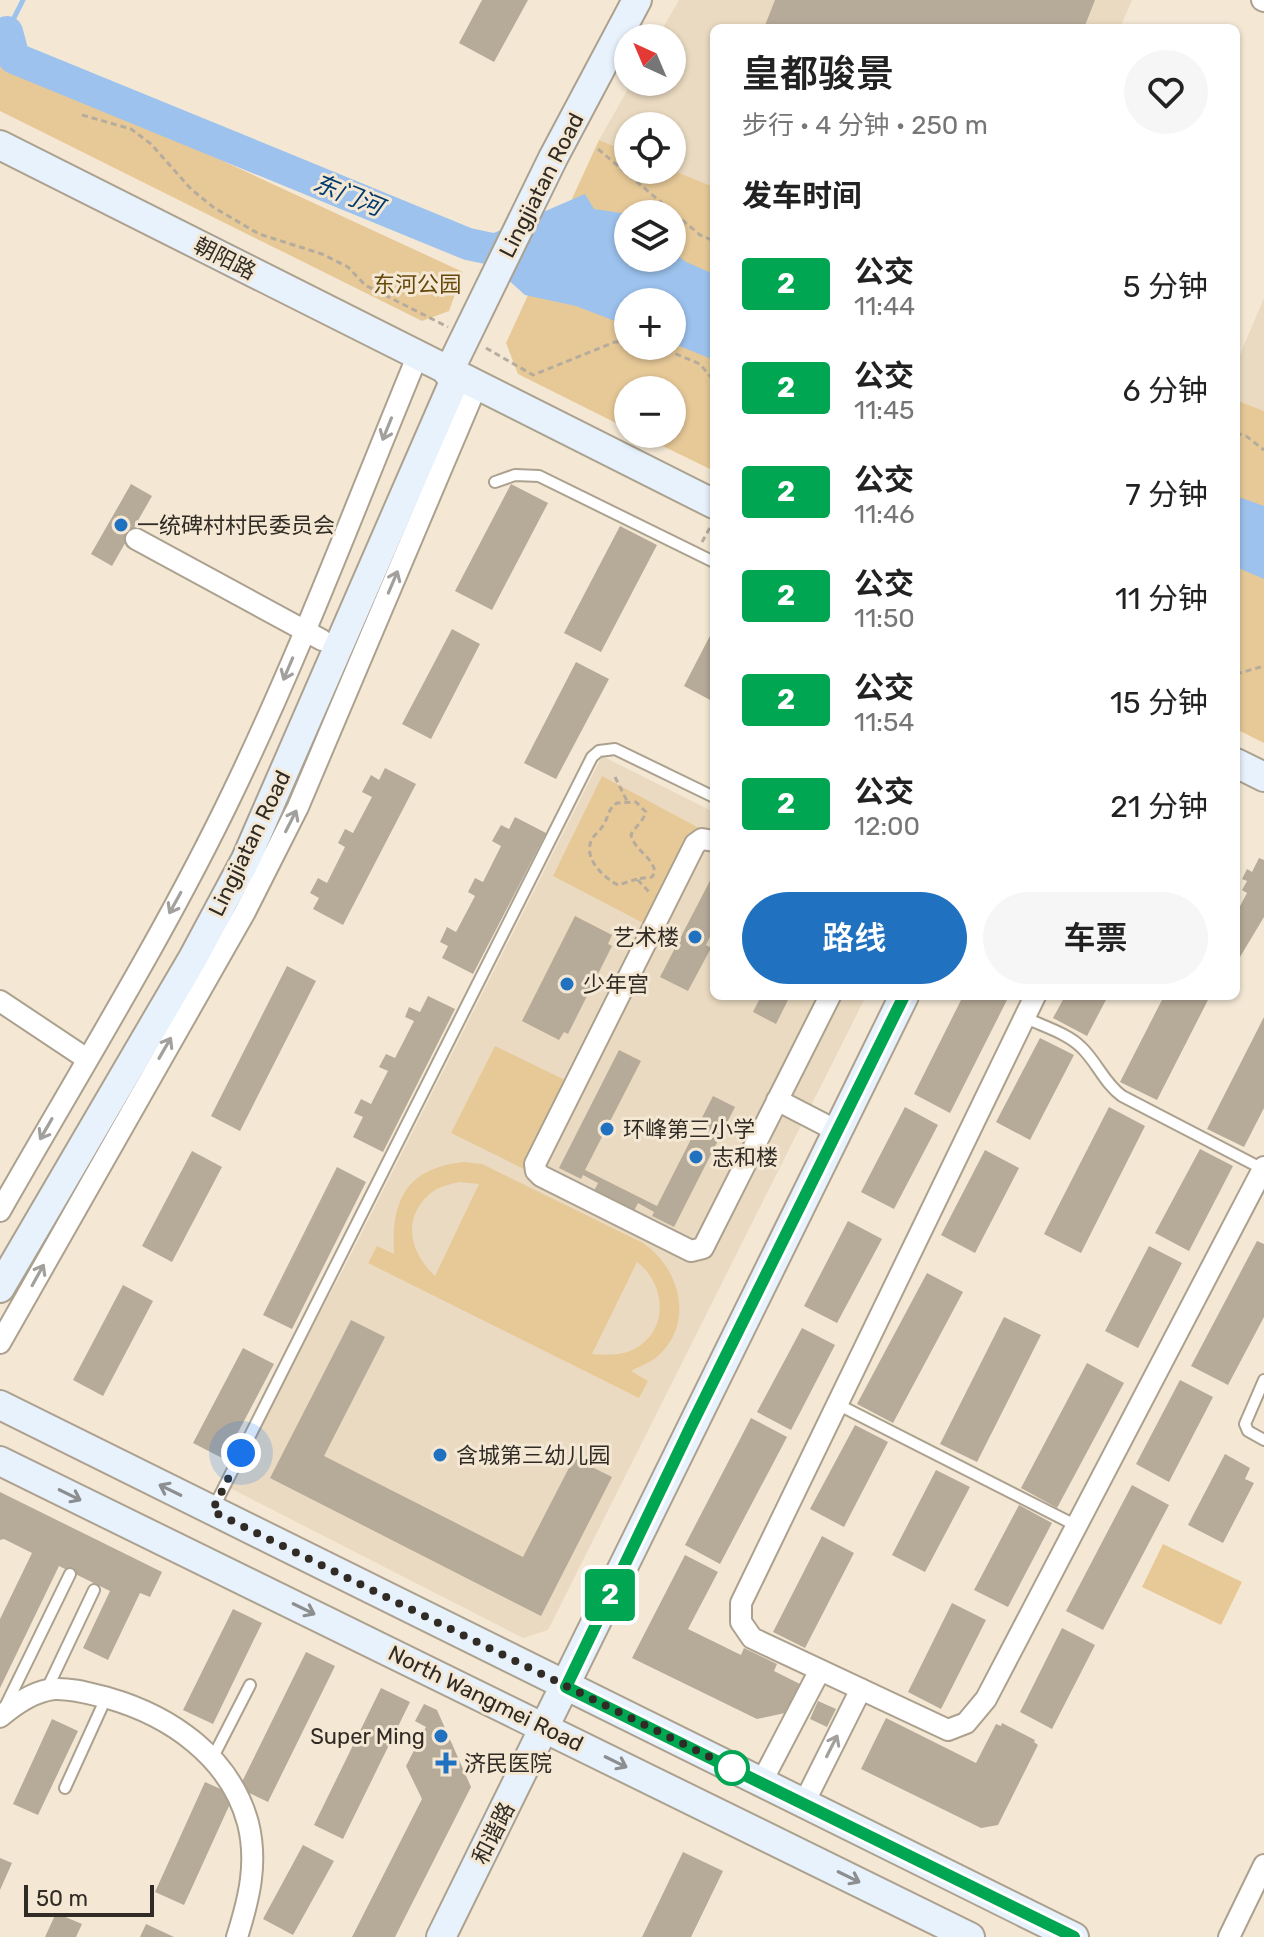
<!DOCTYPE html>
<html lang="zh">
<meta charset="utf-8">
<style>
body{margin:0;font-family:Rubik,"Noto Sans SC",sans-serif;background:#f6f6f6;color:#222;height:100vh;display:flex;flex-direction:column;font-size:30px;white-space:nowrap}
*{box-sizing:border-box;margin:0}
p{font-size:26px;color:#767676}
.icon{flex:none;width:44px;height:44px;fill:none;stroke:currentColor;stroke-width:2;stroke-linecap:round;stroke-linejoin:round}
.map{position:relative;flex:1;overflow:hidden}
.details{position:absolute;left:710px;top:24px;width:530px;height:976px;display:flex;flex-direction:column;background:#fff;border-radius:12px;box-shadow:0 2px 6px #0004}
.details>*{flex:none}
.badge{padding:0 16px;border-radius:6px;font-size:28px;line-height:52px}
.needle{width:52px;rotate:316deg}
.fabs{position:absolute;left:614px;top:24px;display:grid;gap:16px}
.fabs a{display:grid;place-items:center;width:72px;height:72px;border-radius:50%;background:#fff;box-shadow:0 2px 6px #0004;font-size:40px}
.scale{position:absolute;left:24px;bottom:20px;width:130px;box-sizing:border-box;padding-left:8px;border:4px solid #302b24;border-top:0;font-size:22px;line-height:28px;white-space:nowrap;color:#302b24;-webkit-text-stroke:6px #f4e8d5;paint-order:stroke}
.you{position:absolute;width:40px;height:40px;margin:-20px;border:6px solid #fff;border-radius:50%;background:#1a73e8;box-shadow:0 0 0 12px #1a73e833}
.map>.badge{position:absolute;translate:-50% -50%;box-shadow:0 0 0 4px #fff}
h2{padding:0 32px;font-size:30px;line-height:72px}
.round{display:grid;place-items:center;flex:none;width:84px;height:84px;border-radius:42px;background:#f6f6f6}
.overview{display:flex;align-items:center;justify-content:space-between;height:136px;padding:0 32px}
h1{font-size:38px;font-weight:600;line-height:60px}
.primary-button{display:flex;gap:16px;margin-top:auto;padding:16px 32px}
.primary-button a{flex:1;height:92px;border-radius:48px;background:#2072c0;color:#fff;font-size:32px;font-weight:600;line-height:92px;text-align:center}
.primary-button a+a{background:#f6f6f6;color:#222}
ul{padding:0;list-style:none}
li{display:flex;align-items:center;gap:24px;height:104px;padding:0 32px}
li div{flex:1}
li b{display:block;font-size:30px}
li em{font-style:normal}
li .badge{min-width:88px;font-weight:700;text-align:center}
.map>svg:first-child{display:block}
.built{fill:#eadac1}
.green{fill:#e7c998;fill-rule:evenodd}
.water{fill:#9cc2ed}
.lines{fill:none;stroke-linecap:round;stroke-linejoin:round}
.stream{stroke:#9cc2ed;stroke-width:5}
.river{stroke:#9cc2ed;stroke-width:32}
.building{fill:#b6aa98}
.lane-casing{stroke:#aca18f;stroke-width:14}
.street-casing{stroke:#aca18f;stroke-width:24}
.secondary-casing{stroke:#aca18f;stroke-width:32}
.path{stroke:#b6ac9d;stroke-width:3;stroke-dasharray:6 4;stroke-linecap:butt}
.lane{stroke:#fff;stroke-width:10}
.street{stroke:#fff;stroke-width:20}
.secondary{stroke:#e8f2fd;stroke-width:28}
.oneway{stroke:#a2a09c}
.oneway2{stroke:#8c8e90}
.line-casing{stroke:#fff;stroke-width:18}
.line{stroke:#00a651;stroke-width:12}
.walk{stroke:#302b24;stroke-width:8;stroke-dasharray:0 14.4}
.poi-dot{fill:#2072c0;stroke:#f4e8d5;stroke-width:3}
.stop-dot{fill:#fff;stroke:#00a651;stroke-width:4}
.labels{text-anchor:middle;stroke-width:6;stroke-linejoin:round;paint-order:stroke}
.street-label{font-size:22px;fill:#302b24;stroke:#f4e8d5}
.park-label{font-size:22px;fill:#66490b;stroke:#f4e8d5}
.poi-label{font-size:22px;fill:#302b24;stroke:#f4e8d5;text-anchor:start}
.water-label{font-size:24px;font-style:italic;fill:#013b6e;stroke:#f4e8d5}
</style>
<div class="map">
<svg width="1264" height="1937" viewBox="0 0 1264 1937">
<rect width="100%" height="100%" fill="#f4e8d5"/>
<path class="built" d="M679 0H1132L1120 28H714V187L672 170V126H628V152L599 140 632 82H672V38H657Z
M1264 298V411L1236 400V364Z
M602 756 714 812V996H866L548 1630 523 1638 228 1487 347 1262Z"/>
<path class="green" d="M0 58 463 272 449 311 422 321 0 111Z
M599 140 628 152V170H672L714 187V471L638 434H672V390H628V429L518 374 506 343ZM628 214H672V258H628ZM628 302H672V346H628Z
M1236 400 1264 411V743L1236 729Z
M602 776 699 828 649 926 553 876Z
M495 1046 571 1083 528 1171 451 1133Z
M464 1162 482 1164 643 1243C680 1268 695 1323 658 1356 650 1363 640 1366 631 1371L648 1381 639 1398 368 1263 377 1246 394 1254C391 1200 406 1168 464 1162ZM459 1182 479 1184 435 1276C408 1251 401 1214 435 1190 442 1186 452 1184 459 1182ZM637 1262C665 1283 670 1329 636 1348 623 1356 607 1355 592 1354Z
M1163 1544 1242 1582 1221 1625 1142 1587Z"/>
<path class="water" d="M585 194 594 209 628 214V258H672V251L686 262 714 274V360L672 343V302H628V326L576 306 525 295 468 244Z
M1236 496 1264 506V579L1236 567Z"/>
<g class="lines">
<path class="stream" d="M7 32 23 0"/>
<path class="river" d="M7 32 14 58 468 244 511 253"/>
</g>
<path class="building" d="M482 0H528L494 62 459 43Z
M775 0H1095L1084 28H764Z
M131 484 152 496 112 566 91 554Z
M511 484 548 503 492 610 455 591Z
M620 526 657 545 601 652 564 633Z
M714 628V702L684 686Z
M452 629 480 644 431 739 402 724Z
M576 662 609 679 556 779 524 763Z
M385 768 416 784 343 925 313 909 319 898 310 893 318 878 327 883 345 847 338 843 345 829 353 833 372 797 362 792 371 775 379 780Z
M515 817 546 833 473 974 442 958 448 946 440 942 447 927 456 932 475 896 468 892 475 878 483 882 501 846 492 841 501 825 509 829Z
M1259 858 1264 860V917L1240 957 1236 955V906L1239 908 1247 893 1242 890 1247 881 1242 879 1247 869 1252 872Z
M714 873V929L706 945 711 948 688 991 660 977Z
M575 916 612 935 608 944 612 946 568 1034 564 1032 559 1040 522 1021Z
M287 966 316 981 240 1131 211 1116Z
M428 996 455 1009 383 1152 353 1137 363 1117 354 1113 361 1099 371 1104 388 1071 379 1067 386 1054 395 1058 414 1021 405 1017 409 1007 420 1012Z
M761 996H790L776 1024 753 1012Z
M963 996H1009L950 1113 914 1094Z
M1065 996H1108L1087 1036 1053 1018Z
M1164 996H1210L1157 1100 1120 1082Z
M1264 1017V1108L1244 1147 1207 1129Z
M1040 1038 1074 1055 1030 1140 996 1122Z
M619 1050 641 1061 585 1170 657 1206 713 1096 735 1107 674 1227 652 1216 654 1212 638 1203 634 1211 594 1191 598 1183 583 1175 581 1179 559 1168Z
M905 1107 938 1125 894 1209 861 1192Z
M1109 1107 1145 1126 1081 1253 1044 1234Z
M1200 1149 1233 1166 1189 1251 1155 1233Z
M985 1150 1019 1168 975 1253 941 1235Z
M192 1151 222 1167 172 1262 142 1246Z
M337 1167 366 1182 292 1329 263 1315Z
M848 1221 882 1239 837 1323 804 1306Z
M1257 1241 1264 1244V1317L1228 1385 1191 1366Z
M1149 1246 1182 1263 1138 1348 1105 1331Z
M927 1273 963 1292 893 1423 857 1404Z
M123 1285 153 1301 103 1396 73 1380Z
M1004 1317 1041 1335 977 1462 940 1444Z
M351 1320 385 1337 324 1456 523 1557 574 1458 612 1477 541 1616 270 1478Z
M802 1328 835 1345 791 1430 757 1412Z
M243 1348 274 1364 224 1459 193 1443Z
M1087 1363 1124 1383 1057 1508 1021 1488Z
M1180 1380 1213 1397 1169 1482 1136 1464Z
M751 1418 787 1437 720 1564 685 1545Z
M855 1425 888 1442 844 1527 810 1509Z
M1225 1454 1250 1468 1245 1479 1254 1483 1223 1543 1188 1525Z
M936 1470 970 1487 925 1572 892 1555Z
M1132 1485 1169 1505 1103 1630 1066 1611Z
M0 1492 162 1572 150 1597 140 1593 108 1660 83 1648 110 1591 59 1566 0 1688V1619L32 1553 4 1539 0 1540Z
M1019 1505 1052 1523 1008 1607 974 1590Z
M822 1536 854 1553 805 1648 773 1632Z
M685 1555 718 1572 688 1629 741 1655 744 1648 777 1664 774 1671 800 1684 785 1713 757 1719 632 1658Z
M952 1603 986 1620 941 1709 908 1692Z
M233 1609 262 1623 213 1724 183 1710Z
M1062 1628 1095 1645 1052 1729 1020 1712Z
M306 1652 335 1666 268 1802 239 1788Z
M381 1688 410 1702 343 1839 314 1825Z
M818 1701 836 1709 827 1727 810 1719Z
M424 1704 437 1710 471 1787 395 1937H352L422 1799 406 1766 426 1727 415 1721Z
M886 1718 976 1763 996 1724 1001 1726 1002 1723 1035 1740 1034 1742 1038 1745 998 1825 981 1828 861 1769Z
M52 1719 78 1731 38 1815 13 1804Z
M205 1782 234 1795 184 1905 155 1892Z
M303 1845 334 1861 293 1935 263 1919Z
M683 1852 723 1871 691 1937H642Z
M0 1858 12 1863 0 1890Z
M56 1913 82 1924 76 1937H45Z
M146 1924 174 1937H140Z"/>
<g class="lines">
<g class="lane-casing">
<path id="lane" d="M495 482 515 475 539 476 714 562
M1024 1017C1042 1026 1067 1033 1081 1047 1097 1062 1104 1083 1122 1096L1263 1169
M1264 1380 1245 1424 1248 1431 1264 1440
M837 1404 1077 1526
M213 1509 592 757 599 751 615 749 714 797
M47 1689 94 1590
M5 1707 70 1574
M212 1759 250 1685
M65 1788 106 1698"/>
</g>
<g class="street-casing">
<path id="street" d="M1262 0 1264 1
M136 539 322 640
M714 841 702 839 695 844 535 1164 536 1171 541 1176 691 1251 703 1248 830 996
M1035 996 741 1603V1622L752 1638 948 1730 966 1723 986 1699 1264 1167
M0 1001 87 1059
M777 1100 837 1131
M0 1211C79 1072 164 936 233 792 301 651 357 502 417 357
M0 1343 245 912 298 807 476 387
M0 1717C14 1705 35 1691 54 1689 72 1688 91 1694 108 1698 171 1716 230 1757 248 1823 258 1863 249 1899 237 1937
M761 1783 820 1670
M804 1803 861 1689
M1229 1937 1264 1865"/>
</g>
<g class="secondary-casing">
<path id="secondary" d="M0 145 714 504
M448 373 553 158 637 0
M1236 763 1264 777
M0 1288 193 958 246 859 456 377
M0 1405 1074 1937
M0 1461 970 1937
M441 1937 904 996"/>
</g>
<path class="path" d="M82 115 131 129 151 144 191 189 213 207 259 234 322 254 348 267 365 285 448 327
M598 149 700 235 714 241
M657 346 700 364 714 381
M486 348 533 375 615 342H628
M1236 433 1246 436 1264 450
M702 542 712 524
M1236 674 1264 666
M615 777 627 801
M637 879 618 885C604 878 582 858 592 839 595 834 601 830 604 824 609 815 608 809 617 803L636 802 646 812C644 820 635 827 631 835 635 851 652 856 655 872L652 877 637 879 649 892"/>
<use href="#lane" class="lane"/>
<use href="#street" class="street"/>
<use href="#secondary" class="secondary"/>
</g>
<defs><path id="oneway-shaft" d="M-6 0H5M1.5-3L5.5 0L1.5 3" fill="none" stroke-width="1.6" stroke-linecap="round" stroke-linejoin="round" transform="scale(2)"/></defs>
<g class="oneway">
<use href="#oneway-shaft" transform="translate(387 429) rotate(112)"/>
<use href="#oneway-shaft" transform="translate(393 582) rotate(-67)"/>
<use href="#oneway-shaft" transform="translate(288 669) rotate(113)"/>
<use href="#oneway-shaft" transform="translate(291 821) rotate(-63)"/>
<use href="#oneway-shaft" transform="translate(175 903) rotate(119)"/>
<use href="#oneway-shaft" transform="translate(165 1048) rotate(-60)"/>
<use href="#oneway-shaft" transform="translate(46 1129) rotate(120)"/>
<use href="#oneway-shaft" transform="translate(38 1275) rotate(-61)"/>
<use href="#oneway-shaft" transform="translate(832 1746) rotate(-63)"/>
</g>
<g class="oneway2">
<use href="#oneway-shaft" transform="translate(170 1490) rotate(-154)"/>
<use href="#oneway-shaft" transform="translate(70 1495) rotate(26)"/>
<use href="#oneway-shaft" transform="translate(304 1609) rotate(26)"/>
<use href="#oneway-shaft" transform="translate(616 1762) rotate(26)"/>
<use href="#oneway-shaft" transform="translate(849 1877) rotate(26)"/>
</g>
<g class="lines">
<g class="line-casing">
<path id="line" d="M904 996 692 1424 566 1687 1074 1937"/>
</g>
<use href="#line" class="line"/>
<path class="walk" d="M241 1453 212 1511 732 1768"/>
</g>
<g class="poi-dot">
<circle cx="121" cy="525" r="8"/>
<circle cx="695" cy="937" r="8"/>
<circle cx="567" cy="984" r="8"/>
<circle cx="607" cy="1129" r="8"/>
<circle cx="696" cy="1157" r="8"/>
<circle cx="440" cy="1455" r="8"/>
<circle cx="441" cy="1736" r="8"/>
<path d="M442 1751h8v8h8v8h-8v8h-8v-8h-8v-8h8z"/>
</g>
<circle class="stop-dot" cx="732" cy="1768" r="16"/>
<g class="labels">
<g class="street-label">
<text transform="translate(541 185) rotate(-63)" y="8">Lingjiatan Road</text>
<text transform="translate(225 258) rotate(27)" y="8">朝阳路</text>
<text transform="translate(249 843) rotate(-64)" y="8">Lingjiatan Road</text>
<text transform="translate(486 1698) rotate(26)" y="8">North Wangmei Road</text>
<text transform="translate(493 1833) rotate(-63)" y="8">和谐路</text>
</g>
<g class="park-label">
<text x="417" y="292">东河公园</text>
</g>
<g class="poi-label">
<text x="137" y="533">一统碑村村民委员会</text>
<text x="679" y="945" text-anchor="end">艺术楼</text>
<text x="583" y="992">少年宫</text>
<text x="623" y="1137">环峰第三小学</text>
<text x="712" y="1165">志和楼</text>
<text x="456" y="1463">含城第三幼儿园</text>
<text x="425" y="1744" text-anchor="end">Super Ming</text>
<text x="464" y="1771">济民医院</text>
</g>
<g class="water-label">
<text transform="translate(348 195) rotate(22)" y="8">东门河</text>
</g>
</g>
</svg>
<div class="fabs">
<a><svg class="needle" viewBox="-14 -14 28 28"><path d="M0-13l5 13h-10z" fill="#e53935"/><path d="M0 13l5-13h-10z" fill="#767676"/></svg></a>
<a><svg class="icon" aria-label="locate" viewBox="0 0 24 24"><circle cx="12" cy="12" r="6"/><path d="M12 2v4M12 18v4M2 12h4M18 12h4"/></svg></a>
<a><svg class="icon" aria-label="layers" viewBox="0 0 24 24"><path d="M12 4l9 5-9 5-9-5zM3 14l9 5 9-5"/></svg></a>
<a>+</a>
<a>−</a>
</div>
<div class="scale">50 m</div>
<div class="you" style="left:241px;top:1453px"></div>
<b class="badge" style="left:610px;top:1595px;background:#00a651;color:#fff">2</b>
<section class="details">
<div class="overview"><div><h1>皇都骏景</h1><p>步行 · 4 分钟 · 250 m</p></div><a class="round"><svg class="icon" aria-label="heart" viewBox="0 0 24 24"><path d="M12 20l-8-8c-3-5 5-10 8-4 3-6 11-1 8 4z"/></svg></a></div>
<h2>发车时间</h2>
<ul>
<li><span class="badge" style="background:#00a651;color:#fff">2</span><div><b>公交</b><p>11:44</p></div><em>5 分钟</em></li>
<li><span class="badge" style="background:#00a651;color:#fff">2</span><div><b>公交</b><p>11:45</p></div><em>6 分钟</em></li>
<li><span class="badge" style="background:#00a651;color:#fff">2</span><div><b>公交</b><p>11:46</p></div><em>7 分钟</em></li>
<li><span class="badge" style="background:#00a651;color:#fff">2</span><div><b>公交</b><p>11:50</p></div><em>11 分钟</em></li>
<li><span class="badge" style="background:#00a651;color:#fff">2</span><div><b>公交</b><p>11:54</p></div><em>15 分钟</em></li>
<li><span class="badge" style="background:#00a651;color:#fff">2</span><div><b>公交</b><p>12:00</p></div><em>21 分钟</em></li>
</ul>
<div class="primary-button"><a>路线</a><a>车票</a></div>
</section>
</div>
